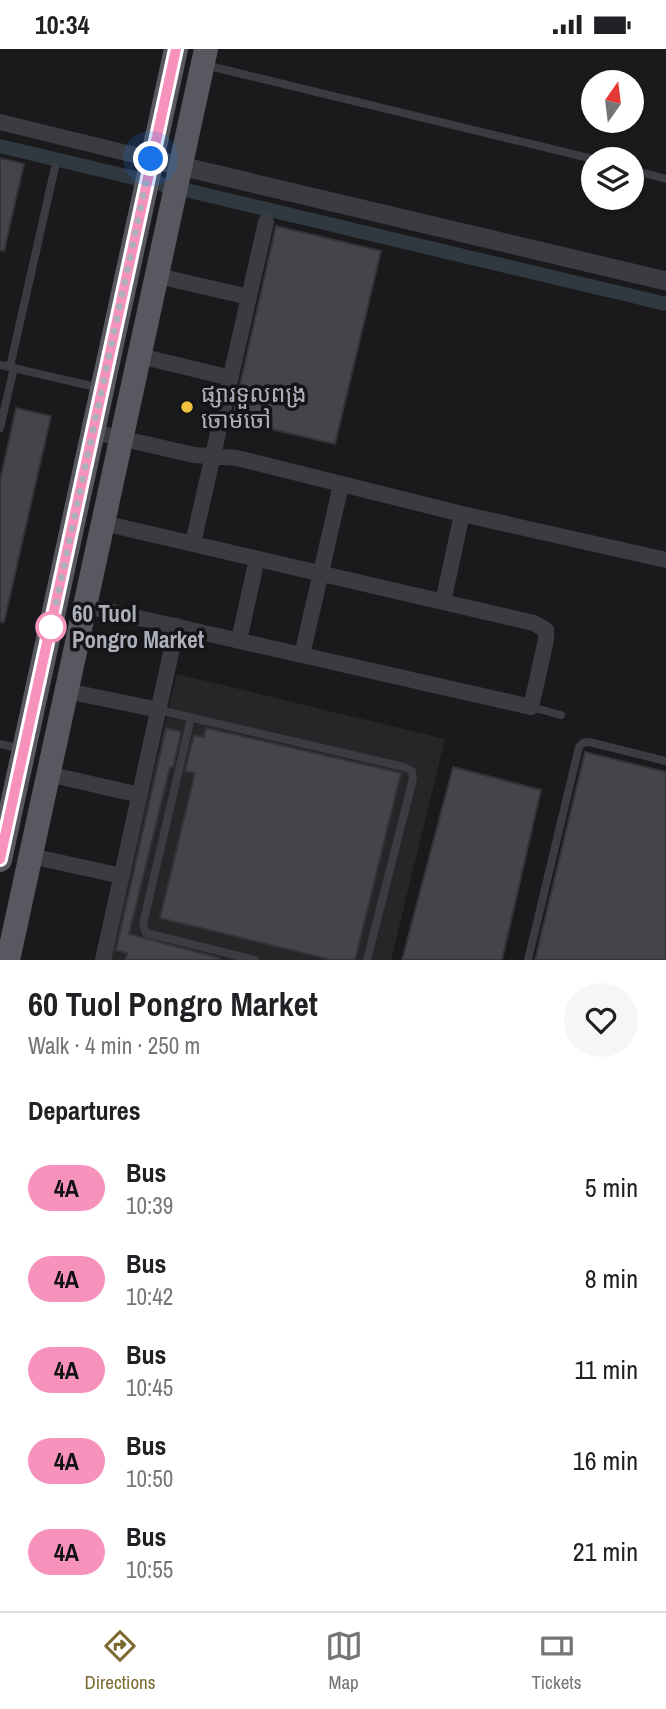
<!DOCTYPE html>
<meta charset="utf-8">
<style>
body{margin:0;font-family:"Archivo Narrow","Noto Sans Khmer",sans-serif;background:#f6f6f6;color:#202124;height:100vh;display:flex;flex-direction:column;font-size:26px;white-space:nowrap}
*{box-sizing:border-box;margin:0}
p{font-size:23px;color:#757577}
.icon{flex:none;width:38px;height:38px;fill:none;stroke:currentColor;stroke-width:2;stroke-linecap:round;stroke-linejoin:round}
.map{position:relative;height:911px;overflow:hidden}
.details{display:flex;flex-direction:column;background:#fff;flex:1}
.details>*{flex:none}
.badge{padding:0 14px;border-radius:23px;font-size:24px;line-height:46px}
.needle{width:46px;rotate:14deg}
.buttons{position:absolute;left:581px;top:21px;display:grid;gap:14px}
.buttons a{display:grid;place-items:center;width:63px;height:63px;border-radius:50%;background:#fff;box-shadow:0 2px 5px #0004;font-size:35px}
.you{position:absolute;width:35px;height:35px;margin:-18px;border:5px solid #fff;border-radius:50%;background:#1a73e8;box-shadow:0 0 0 10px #1a73e833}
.map>.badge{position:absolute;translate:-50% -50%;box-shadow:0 0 0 4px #fff}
h2{padding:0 28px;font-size:26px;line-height:63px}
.round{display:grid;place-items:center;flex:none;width:74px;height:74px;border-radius:37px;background:#f6f6f6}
.headline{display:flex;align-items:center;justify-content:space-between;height:119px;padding:0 28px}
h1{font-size:33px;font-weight:700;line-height:52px}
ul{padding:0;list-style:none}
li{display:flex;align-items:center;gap:21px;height:91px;padding:0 28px}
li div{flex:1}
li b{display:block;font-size:26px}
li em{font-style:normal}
li .badge{min-width:77px;font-weight:700;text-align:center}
.status{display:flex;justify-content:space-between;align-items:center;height:49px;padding:0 35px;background:#fff;direction:ltr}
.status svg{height:19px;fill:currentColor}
.tab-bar{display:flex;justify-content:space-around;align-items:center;height:98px;border-top:2px solid #e0e0e0;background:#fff;font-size:19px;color:#757577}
.tab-bar a{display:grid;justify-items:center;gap:4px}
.tab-bar .active{color:#7d6930}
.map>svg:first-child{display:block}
.built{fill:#262629}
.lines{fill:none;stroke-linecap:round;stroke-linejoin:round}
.canal{stroke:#303840;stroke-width:14}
.building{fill:#444549;stroke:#343438;stroke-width:2}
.service{stroke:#3b3c41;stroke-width:8}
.minor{stroke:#3b3c41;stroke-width:16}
.tertiary{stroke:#3b3c41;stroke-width:19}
.primary{stroke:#575860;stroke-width:24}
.line-casing{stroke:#fff;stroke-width:16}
.line{stroke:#f792bd;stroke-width:10}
.walk{stroke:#adb0bb;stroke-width:7;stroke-dasharray:0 12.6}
.poi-dot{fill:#efc13f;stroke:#151517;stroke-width:2.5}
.stop-dot{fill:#fff;stroke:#f792bd;stroke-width:3.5}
.labels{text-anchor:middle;stroke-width:7;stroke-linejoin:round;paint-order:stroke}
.poi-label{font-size:23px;fill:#adb0bb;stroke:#151517;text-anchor:start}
.stop-label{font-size:23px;font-weight:bold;fill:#adb0bb;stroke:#151517;text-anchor:start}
</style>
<div class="status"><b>10:34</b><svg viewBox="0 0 49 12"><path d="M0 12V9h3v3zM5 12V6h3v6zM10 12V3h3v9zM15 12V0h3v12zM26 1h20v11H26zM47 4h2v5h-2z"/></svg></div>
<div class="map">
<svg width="666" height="911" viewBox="0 0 666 911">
<rect width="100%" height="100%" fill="#1a1a1c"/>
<path class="built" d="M177 625 445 690 391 911H108Z"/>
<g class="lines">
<path class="canal" d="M0 97 666 255"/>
</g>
<path class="building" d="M0 109 24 115 4 202 0 201Z
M276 177 381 202 335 395 232 371Z
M16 359 51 367 4 573H0V432Z
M166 679 181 683 173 718H170L129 885 219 909 218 911H126L127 904 116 901Z
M206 679 401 724 355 911H332L160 869 195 724 185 722 194 686 204 688Z
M585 703 666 723V911H535Z
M453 718 541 741 502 911H402Z"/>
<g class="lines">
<path class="service" d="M205 16 593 110
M632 121 666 130
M0 316 100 339
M10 318 55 118
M0 379 14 319
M531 658 561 666
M159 661 404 718 412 722 413 730 367 911
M191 669 143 875 146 884 255 911
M0 695 21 700
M528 911 579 698 583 694 589 693 666 712"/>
<path class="minor" d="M0 73 151 110
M158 227 249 248
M140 307 231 329
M94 383 194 406 237 409 462 465 666 511
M193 494 266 173
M443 553 462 465
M86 557 531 658 546 591V581L534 574 103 474
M239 591 257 510
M302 606 341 436
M67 642 159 661
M48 725 140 746
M31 807 122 827
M103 911 177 577"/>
<path class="tertiary" d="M151 110 666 232"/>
<path class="primary" d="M0 811 176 0
M8 911 206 0"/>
</g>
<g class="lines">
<g class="line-casing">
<path id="line" d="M0 810 176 0"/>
</g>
<use href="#line" class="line"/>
<path class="walk" d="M51 578 151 110"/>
</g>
<circle class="poi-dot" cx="187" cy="358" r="7"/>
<circle class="stop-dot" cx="51" cy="578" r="14"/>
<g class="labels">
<g class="poi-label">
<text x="201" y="353">ផ្សារទួលពង្រ<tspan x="201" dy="26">ចោមចៅ</tspan></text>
</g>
<g class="stop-label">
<text x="72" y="573">60 Tuol<tspan x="72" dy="26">Pongro Market</tspan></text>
</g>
</g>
</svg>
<div class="buttons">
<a><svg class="needle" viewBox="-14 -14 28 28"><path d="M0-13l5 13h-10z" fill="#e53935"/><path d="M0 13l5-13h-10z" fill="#757577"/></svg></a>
<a><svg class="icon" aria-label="layers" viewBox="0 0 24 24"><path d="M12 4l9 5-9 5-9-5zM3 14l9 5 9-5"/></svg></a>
</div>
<div class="you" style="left:151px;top:110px"></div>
</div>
<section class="details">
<div class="headline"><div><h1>60 Tuol Pongro Market</h1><p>Walk · 4 min · 250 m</p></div><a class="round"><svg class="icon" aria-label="heart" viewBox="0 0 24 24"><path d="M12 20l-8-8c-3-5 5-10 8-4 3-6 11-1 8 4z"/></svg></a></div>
<h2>Departures</h2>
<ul>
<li><span class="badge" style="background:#f792bd;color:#111">4A</span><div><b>Bus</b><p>10:39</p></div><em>5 min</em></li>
<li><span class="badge" style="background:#f792bd;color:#111">4A</span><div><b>Bus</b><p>10:42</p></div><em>8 min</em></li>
<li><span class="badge" style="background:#f792bd;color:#111">4A</span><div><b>Bus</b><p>10:45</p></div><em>11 min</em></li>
<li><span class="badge" style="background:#f792bd;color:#111">4A</span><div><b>Bus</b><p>10:50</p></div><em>16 min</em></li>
<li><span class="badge" style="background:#f792bd;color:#111">4A</span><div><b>Bus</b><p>10:55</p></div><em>21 min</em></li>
</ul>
</section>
<nav class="tab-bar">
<a class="active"><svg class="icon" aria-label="directions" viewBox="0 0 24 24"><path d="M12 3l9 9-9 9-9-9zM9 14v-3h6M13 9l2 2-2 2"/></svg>Directions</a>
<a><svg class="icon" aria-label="map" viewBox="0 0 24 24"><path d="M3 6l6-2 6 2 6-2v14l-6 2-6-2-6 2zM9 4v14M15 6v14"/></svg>Map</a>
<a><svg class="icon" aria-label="tickets" viewBox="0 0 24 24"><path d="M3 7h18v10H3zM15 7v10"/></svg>Tickets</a>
</nav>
